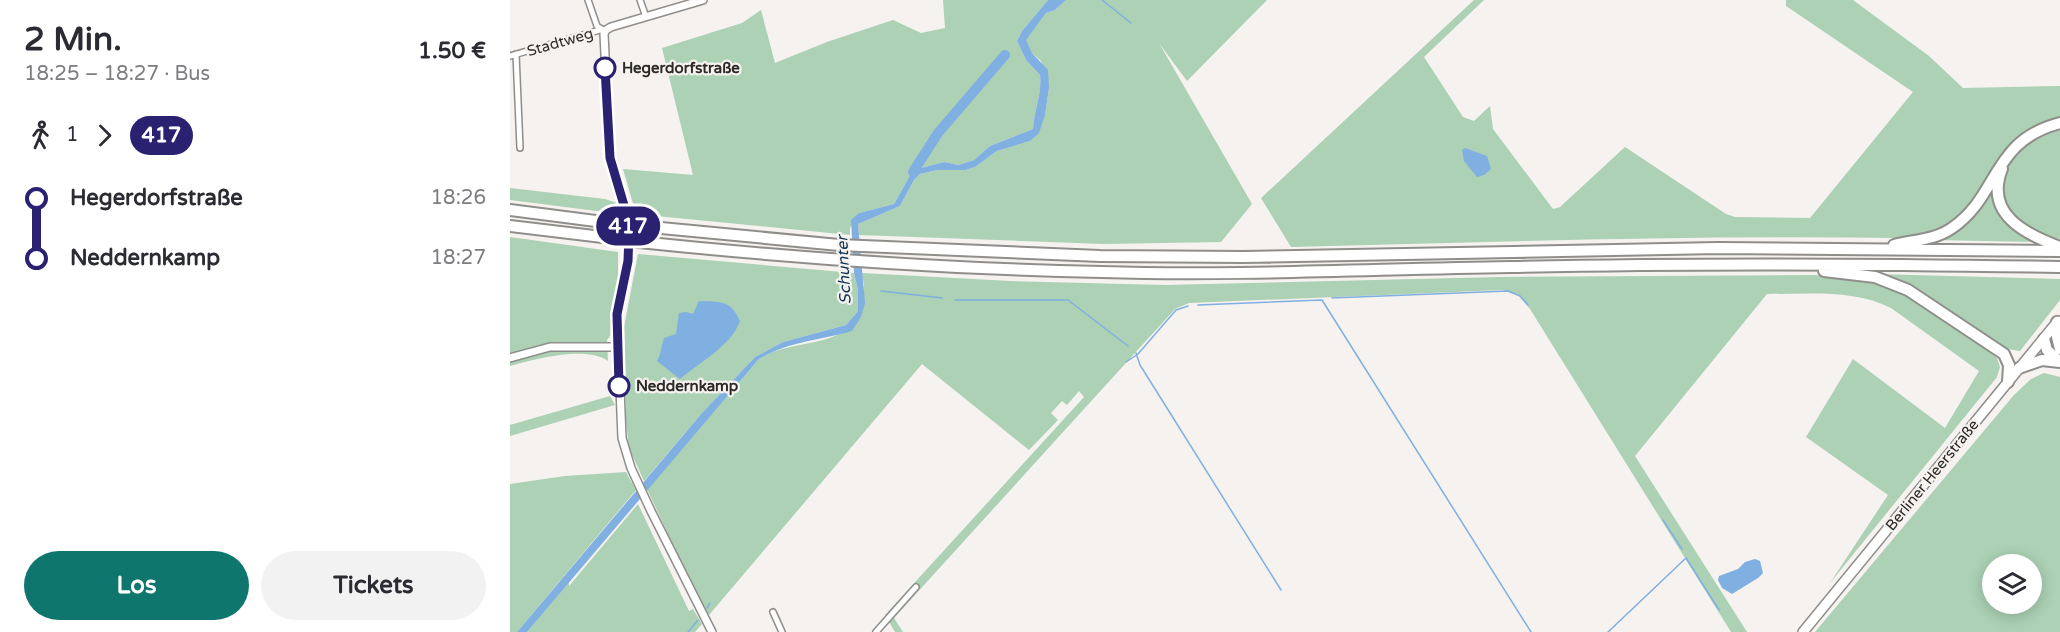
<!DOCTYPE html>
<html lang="de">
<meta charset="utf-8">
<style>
body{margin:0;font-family:"Varela Round",sans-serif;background:#f2f2f3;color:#2b2b33;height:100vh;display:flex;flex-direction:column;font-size:22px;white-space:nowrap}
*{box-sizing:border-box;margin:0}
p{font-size:20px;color:#7c7c81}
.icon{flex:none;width:33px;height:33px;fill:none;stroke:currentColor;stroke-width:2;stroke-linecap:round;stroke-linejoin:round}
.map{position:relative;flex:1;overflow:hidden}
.panel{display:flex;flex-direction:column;background:#fff;width:510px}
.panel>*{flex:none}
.badge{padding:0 12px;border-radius:20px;font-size:21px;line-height:39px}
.controls{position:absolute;left:1472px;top:554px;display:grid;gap:12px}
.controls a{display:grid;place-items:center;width:60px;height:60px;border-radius:50%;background:#fff;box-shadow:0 3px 15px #0003;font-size:30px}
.map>.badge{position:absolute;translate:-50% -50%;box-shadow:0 0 0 3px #fff}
.legs{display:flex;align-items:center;gap:9px;height:66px;padding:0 24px;font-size:20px}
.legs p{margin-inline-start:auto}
.overview{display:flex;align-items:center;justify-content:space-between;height:102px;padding:0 24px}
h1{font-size:33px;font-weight:700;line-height:45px}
.action{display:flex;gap:12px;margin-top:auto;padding:12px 24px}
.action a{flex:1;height:69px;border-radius:36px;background:#0f766e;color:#fff;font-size:24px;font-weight:700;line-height:69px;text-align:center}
.action a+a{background:#f2f2f3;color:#2b2b33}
ul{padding:0 24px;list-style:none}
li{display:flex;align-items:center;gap:21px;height:60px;font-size:22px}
li i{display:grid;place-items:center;width:9px;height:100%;margin:0 8px;background:currentColor}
li i::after{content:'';width:15px;height:15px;margin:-8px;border:4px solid;border-radius:50%;background:#fff}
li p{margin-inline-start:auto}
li:first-child i{background:linear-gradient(#0000 50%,currentColor 0)}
li:last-child i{background:linear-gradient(currentColor 50%,#0000 0)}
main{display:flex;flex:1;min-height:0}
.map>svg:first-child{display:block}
.green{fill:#acd1b4;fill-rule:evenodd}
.water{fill:#80afe2}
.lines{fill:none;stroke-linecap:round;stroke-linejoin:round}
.stream{stroke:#80afe2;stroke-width:1.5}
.river{stroke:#80afe2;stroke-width:10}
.minor-casing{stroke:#908e8b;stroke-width:8}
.tertiary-casing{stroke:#908e8b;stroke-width:10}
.primary-casing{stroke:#908e8b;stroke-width:12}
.motorway-casing{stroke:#908e8b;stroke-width:14}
.minor{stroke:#fff;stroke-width:5}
.tertiary{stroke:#fff;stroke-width:7}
.primary{stroke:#fff;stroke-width:9}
.motorway{stroke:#fff;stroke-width:10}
.motorway-bridge-casing{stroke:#908e8b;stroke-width:14;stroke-linecap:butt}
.motorway-bridge{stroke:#fff;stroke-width:10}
.line-1-casing{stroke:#fff;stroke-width:14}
.line-1{stroke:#2b2171;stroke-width:9}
.stop-1-dot{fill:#fff;stroke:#2b2171;stroke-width:3}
.labels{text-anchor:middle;stroke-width:4.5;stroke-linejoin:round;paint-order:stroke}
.street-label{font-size:15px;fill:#2b2a29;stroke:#f5f2ef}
.stop-label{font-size:15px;font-weight:bold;fill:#2b2a29;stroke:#f5f2ef;text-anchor:start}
.water-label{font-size:16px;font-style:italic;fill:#113354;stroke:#f5f2ef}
</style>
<main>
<section class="panel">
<div class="overview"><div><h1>2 Min.</h1><p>18:25 – 18:27 · Bus</p></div><b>1.50 €</b></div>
<div class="legs"><svg class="icon" aria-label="walk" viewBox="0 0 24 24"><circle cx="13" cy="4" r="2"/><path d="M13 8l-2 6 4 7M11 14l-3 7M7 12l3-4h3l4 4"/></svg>1<svg class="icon" aria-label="forward" viewBox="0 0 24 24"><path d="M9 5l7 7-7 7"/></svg><b class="badge" style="background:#2b2171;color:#fff">417</b></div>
<ul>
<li><i style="color:#2b2171"></i><b>Hegerdorfstraße</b><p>18:26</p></li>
<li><i style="color:#2b2171"></i><b>Neddernkamp</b><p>18:27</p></li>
</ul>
<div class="action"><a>Los</a><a>Tickets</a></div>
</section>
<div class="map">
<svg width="1550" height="632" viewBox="0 0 1550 632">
<rect width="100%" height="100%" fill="#f5f2ef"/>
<path class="green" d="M433 0H538L512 31 507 41 516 60 530 75C532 94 524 110 523 129L480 146 464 160 448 165 434 162 403 170 384 204 349 213 340 228V235L126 214 113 169 183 175 152 48 232 23 251 10 265 63 317 42 383 20 411 33 435 28Z
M556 0H757L677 81 649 43 742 204 711 242 593 244 349 235 348 224 390 206 404 180 410 174 427 170H456L465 167 487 151 520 141 535 115 539 88 531 61 522 53 515 40 536 13 545 10Z
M964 0H974L914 57 953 117 964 121 980 106 983 129 1043 209 1050 207 1115 147 1216 214 1225 217 1300 218 1403 92 1276 6V0H1343L1419 56 1453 88 1550 86V120L1530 126 1465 201 1436 225 1415 233 1387 238C1185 235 983 242 781 247L751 198Z
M1550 130V239C1540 237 1528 236 1519 230 1465 195 1501 142 1550 130Z
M1484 183V196L1527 242 1425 240C1456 231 1470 210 1484 183Z
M0 188 95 199 107 203 110 214 0 200Z
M0 237 108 252V277L100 336 97 340 98 361C78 345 23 359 0 366Z
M128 254 344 273 348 290V311L336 325 273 342 245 357 192 413 134 481 119 448 116 422 114 327Z
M352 273 500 281 654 285 989 277 1304 275C1327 276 1351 277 1374 283 1404 292 1460 337 1487 358L1490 367 1487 377 1320 583 1378 495 1296 437 1343 359 1435 428 1469 371 1381 308C1345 289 1297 294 1257 294L1125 456 1237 632H1221L1020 309 1008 295 992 290 679 303 665 309 384 618 393 632H385L375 615 574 397 569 391 557 405 552 401 541 413 548 420 519 450 412 364 199 615 187 596 137 489 248 360C272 343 303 347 329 334 337 330 344 323 351 317L354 285Z
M1365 274 1550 279V300L1510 351 1497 349 1401 287Z
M1534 373 1550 377V632H1305L1504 395 1521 379ZM1482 564H1521V603H1482Z
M100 396 105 405 0 436V425Z
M116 472 126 490 7 632H0V484L55 476Z
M128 504 179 611 183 609 192 624 185 632H17L59 582V586Z"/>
<path class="water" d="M538 0H556L545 10 536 13 516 40 522 53 538 70 539 88 535 115 529 133 520 141 487 151 465 167 456 170H427L410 174 404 180 390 206 348 224 355 303 351 317 342 331C312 340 274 342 248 360L17 632H7L192 413 245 357 273 342 336 325 348 311V290L344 273 341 220 349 213 384 204 403 170 434 162 448 165 464 160 480 146 523 129C524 110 532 94 530 75L516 60 507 41 512 31Z
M955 148 977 156 981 169 974 175 967 177 954 161 952 150Z
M189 301C210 302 220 299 230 321 221 346 190 362 170 379L147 361C151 355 151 346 154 338L166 334 169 313 176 312 183 314Z
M1245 559 1250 561 1253 573 1248 578 1222 594 1212 588 1208 580 1209 576 1228 569 1235 562Z"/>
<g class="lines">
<path class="stream" d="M592 0 621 23
M371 291 432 298
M822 298 998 291 1010 296 1018 305
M445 300H558L618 346
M688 305 812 300 1021 632
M626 353 630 365 771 590
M616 362 628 354 666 310 678 306
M1153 520 1172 549
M197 608 200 603
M178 632 188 620
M1098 632 1176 558 1209 610"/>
<path class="river" d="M403 172 428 133 495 55"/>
<g class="minor-casing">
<path id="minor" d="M78 0 87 26 93 30
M130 0 136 17
M6 54 10 148
M0 56 90 30 95 31
M263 612 272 632
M366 632 406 587"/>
</g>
<g class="tertiary-casing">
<path id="tertiary" d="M193 0 101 27 96 30 94 34 100 158 116 212 119 233 118 261 107 314 112 438 121 468 141 511 202 632
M0 358 40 347H108"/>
</g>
<g class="primary-casing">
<path id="primary" d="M1293 632 1548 321"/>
</g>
<g class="motorway-casing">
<path id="motorway" d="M1492 169C1474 214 1515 234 1550 247
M0 210 109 224
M0 226 109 239
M130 226 329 245 590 256 734 257 1208 248 1550 251
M129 242C283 258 437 269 592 272 728 276 864 269 1000 267 1183 263 1366 264 1550 267
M1384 245C1404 240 1425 240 1442 228 1490 195 1481 141 1550 123
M1314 271 1365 277 1398 290 1494 354 1499 365 1498 382
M1547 322V337L1550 349
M1534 339 1537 350 1550 362
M1509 368 1532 360 1550 362"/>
</g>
<use href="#minor" class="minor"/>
<use href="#tertiary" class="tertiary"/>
<use href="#primary" class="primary"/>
<use href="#motorway" class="motorway"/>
<g class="motorway-bridge-casing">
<path id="motorway-bridge" d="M109 224 130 226
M109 239 129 242"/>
</g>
<use href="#motorway-bridge" class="motorway-bridge"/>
</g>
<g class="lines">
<g class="line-1-casing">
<path id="line-1" d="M95 68 100 158 116 212 119 233 118 261 107 314 109 386"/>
</g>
<use href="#line-1" class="line-1"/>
</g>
<g class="stop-1-dot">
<circle cx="95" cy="68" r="10"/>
<circle cx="109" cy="386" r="10"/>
</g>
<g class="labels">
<g class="street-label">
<text transform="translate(50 42) rotate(-16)" y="5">Stadtweg</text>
<text transform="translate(1422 475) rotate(-51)" y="5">Berliner Heerstraße</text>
</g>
<g class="stop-label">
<text x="112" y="73">Hegerdorfstraße</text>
<text x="126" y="391">Neddernkamp</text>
</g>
<g class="water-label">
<text transform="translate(333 270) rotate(-93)" y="6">Schunter</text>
</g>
</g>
</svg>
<div class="controls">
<a><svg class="icon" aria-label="layers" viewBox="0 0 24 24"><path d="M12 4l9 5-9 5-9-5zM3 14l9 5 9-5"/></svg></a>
</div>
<b class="badge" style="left:118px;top:226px;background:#2b2171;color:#fff">417</b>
</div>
</main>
